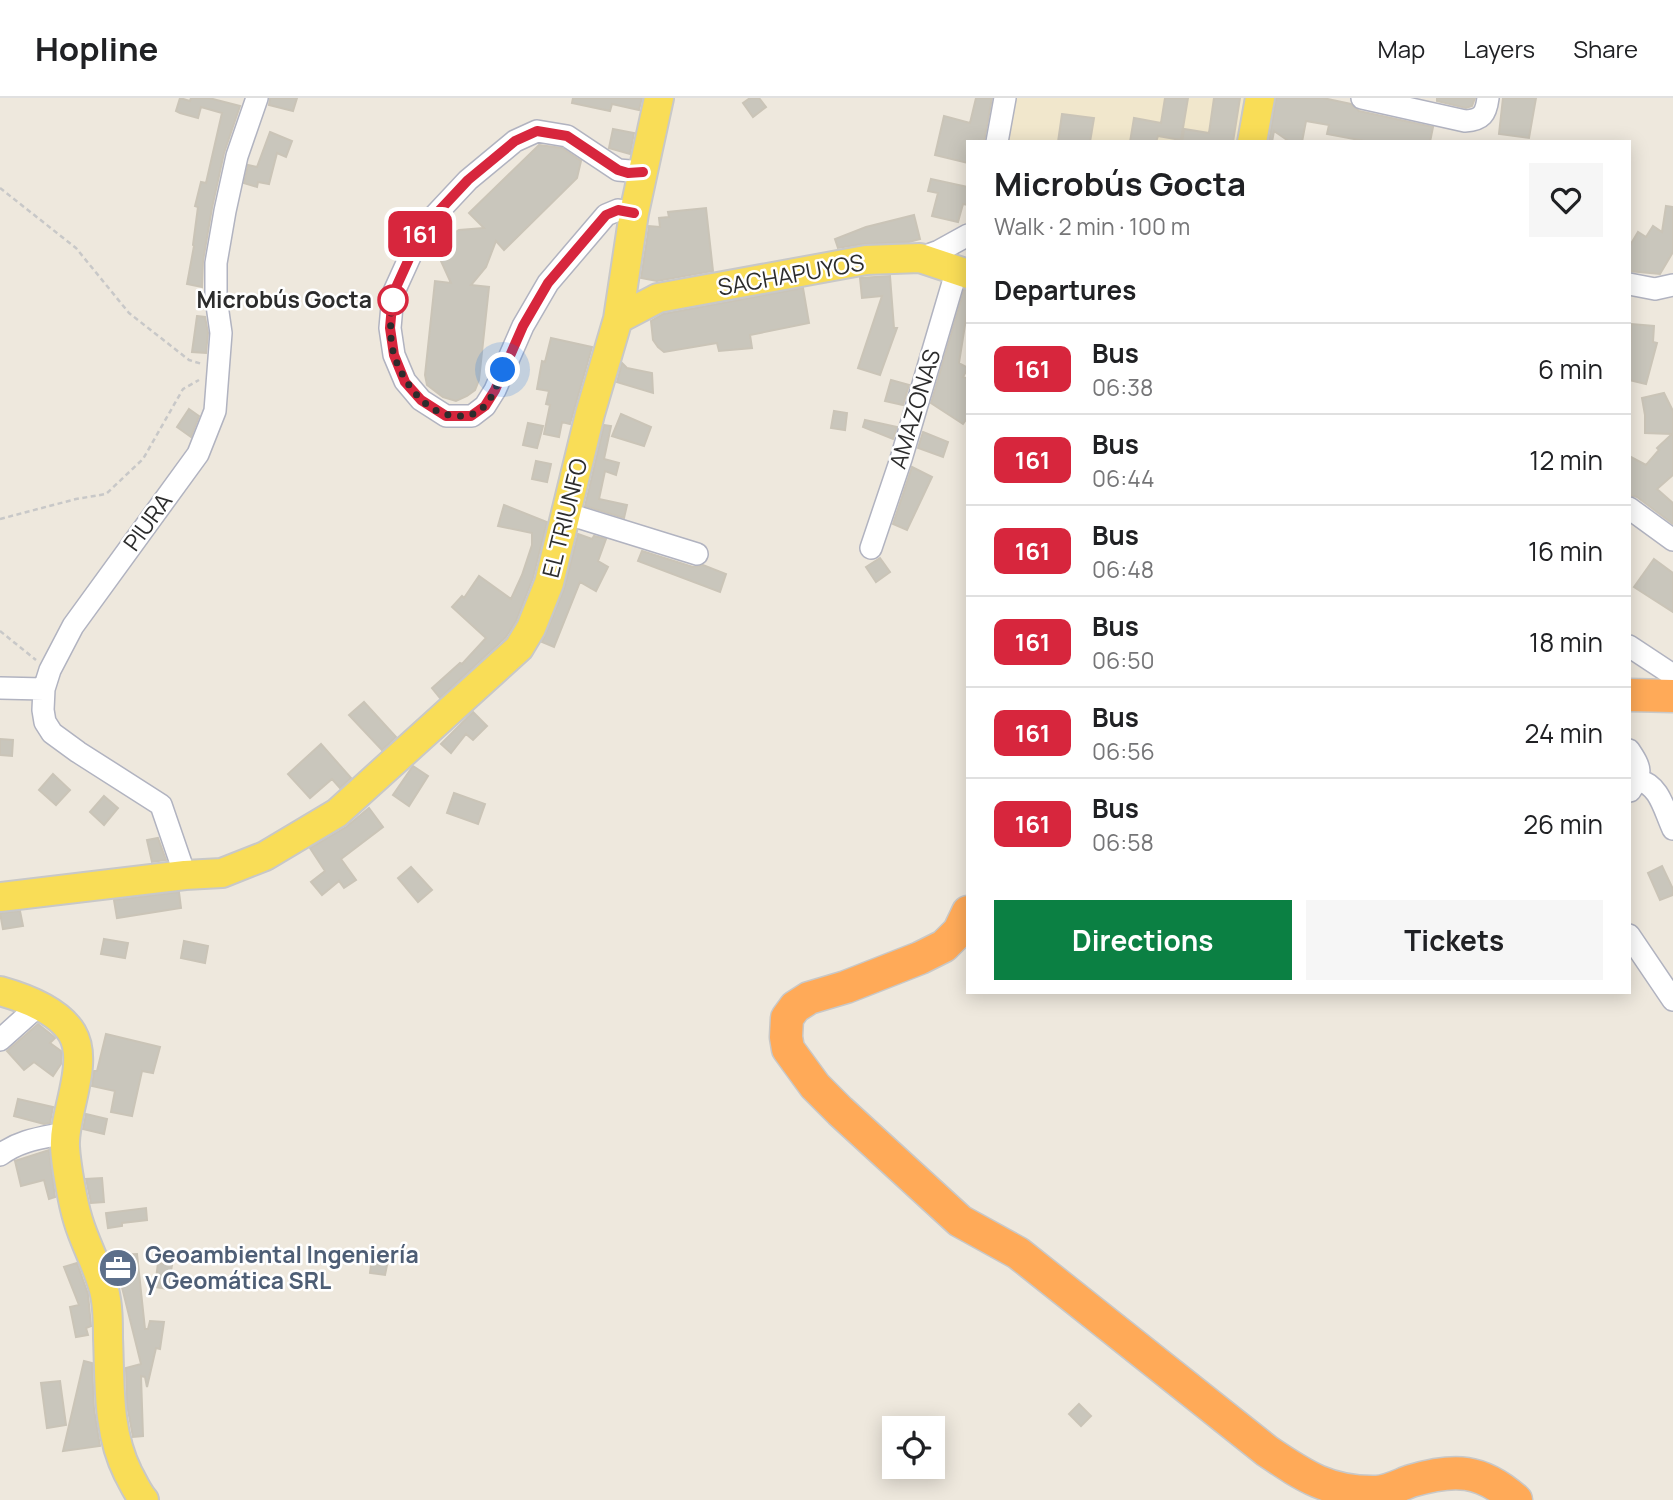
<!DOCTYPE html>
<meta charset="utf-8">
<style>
body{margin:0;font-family:Manrope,sans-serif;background:#f6f6f6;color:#202124;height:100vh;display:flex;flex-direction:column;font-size:26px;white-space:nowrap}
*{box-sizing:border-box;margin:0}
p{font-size:23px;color:#757577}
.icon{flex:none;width:38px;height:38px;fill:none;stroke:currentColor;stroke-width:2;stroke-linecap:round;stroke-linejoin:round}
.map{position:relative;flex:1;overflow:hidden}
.drawer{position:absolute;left:966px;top:42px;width:665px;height:854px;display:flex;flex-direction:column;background:#fff;border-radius:0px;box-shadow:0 4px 18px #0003}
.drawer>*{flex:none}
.badge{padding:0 14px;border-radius:10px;font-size:24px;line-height:46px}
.buttons{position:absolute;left:882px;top:1318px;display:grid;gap:14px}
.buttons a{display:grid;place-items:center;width:63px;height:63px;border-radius:0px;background:#fff;box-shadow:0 4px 18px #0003;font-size:35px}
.you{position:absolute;width:35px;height:35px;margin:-18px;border:5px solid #fff;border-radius:50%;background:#1a73e8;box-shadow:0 0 0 10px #1a73e833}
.map>.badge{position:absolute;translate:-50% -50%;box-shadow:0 0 0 4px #fff}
h2{padding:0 28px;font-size:26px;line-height:63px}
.round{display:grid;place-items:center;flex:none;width:74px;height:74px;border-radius:0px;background:#f6f6f6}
.summary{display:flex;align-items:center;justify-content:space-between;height:119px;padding:0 28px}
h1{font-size:33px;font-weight:700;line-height:52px}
.primary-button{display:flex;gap:14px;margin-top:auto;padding:14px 28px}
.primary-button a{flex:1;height:80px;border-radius:0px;background:#0b8043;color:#fff;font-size:28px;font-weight:700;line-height:80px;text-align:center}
.primary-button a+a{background:#f6f6f6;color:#202124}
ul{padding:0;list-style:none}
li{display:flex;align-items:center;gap:21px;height:91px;padding:0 28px;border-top:2px solid #e0e0e0}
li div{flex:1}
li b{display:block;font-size:26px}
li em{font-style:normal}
li .badge{min-width:77px;font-weight:700;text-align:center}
header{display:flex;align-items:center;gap:42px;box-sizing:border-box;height:98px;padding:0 35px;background:#fff;border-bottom:2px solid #e0e0e0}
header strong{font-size:33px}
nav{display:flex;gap:38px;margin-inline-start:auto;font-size:24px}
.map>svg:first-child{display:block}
.education{fill:#f1e7cc}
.building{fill:#c9c6bc;stroke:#cac4b7;stroke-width:2}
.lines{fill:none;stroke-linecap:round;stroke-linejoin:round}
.minor-casing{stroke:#b1b3c0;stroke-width:24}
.major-casing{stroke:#c8c8c8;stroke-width:32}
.highway-casing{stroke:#c8c8c8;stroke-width:35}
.path{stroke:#c8c8c8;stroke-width:2.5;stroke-dasharray:5 3.5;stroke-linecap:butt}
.minor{stroke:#fff;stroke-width:21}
.major{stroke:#f9dd57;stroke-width:28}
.highway{stroke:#ffaa58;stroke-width:32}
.line-casing{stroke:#fff;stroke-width:16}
.line{stroke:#d7263d;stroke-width:10}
.walk{stroke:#2c2c2c;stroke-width:7;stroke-dasharray:0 12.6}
.stop-dot{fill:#fff;stroke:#d7263d;stroke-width:3.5}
.labels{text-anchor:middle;stroke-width:5;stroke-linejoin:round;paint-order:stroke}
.street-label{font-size:23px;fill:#2c2c2c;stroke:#fff}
.stop-label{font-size:23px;font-weight:bold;fill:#2c2c2c;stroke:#fff;text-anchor:end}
.service-label{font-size:23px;font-weight:bold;fill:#4e5e75;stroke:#fff;text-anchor:start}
</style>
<header>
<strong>Hopline</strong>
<nav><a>Map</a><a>Layers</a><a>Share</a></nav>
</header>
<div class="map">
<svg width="1673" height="1402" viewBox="0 0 1673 1402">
<rect width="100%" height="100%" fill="#eee8dd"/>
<path class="education" d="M1015 0H1248L1240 44H1008Z"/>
<path class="building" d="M180 0 190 3 191 0H209L240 8 224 55 212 110 203 163 202 189 187 186 194 148 193 147 198 109 195 108 201 84 206 85 222 15 201 9 198 20 180 15 176 13Z
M270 0H297L293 13 269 7Z
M573 0H642L639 12 612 6 610 13 572 5Z
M750 0H759L766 9 753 19 743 5Z
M976 0H992L984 44H968V65L935 57 944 18 970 25Z
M1165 0H1188L1181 42 1158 38 1156 44H1130L1134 20 1161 25Z
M1214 0H1240L1233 44H1182L1184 31 1209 35Z
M1276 0H1323L1351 6 1359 13 1433 29 1430 44H1370L1327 36 1329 27 1306 23 1302 44H1290L1274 33 1272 44H1269Z
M1437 0H1475L1472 8 1466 10 1437 3Z
M1503 0H1536L1529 40 1499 36Z
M1062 16 1094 20 1090 44H1058Z
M613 31 634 35 630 56 609 50Z
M270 34 292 43 286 59 277 55 269 86 258 84 257 89 244 85 248 67 257 69Z
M539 47 562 50 581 63 577 80 504 152 496 143 486 169 471 187 489 189 479 282 475 292 467 298 456 303 443 299 427 287 425 277 435 183 451 185 441 163 442 147 446 140 459 132 484 130 469 115Z
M931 81 968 89V107L963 106 958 124 932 118 938 95 928 93Z
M1666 108 1673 109V154L1660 176 1629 173V149L1638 134 1646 139 1653 128 1662 134Z
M706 110 713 173 657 183 641 180 649 128 660 129 659 120 669 119 668 114Z
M914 117 920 141 909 144 863 146 838 150 835 141 866 129Z
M890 178 894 230H897L880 277 858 270 882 198 862 200 860 180Z
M803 190 809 225 750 237 752 250 719 253 717 245 664 254 658 249 653 242 651 223 663 216Z
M964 192H968V208L959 265 968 270 963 279 968 281V319L963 326 931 305Z
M197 218 205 219 208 235 206 255 192 254Z
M1631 226 1654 228 1653 244 1657 245 1646 286 1629 282Z
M551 240 592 249 570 326 562 324 559 339 544 336 550 307 546 306 549 293 537 291 542 263 545 264Z
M622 265 627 270 652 275 653 295 617 284Z
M891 282 909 287 903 307 885 303Z
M1664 295 1673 313V377L1657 391 1673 405V426L1637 399 1629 397V358L1646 367 1659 352 1657 350 1672 336 1645 335V317L1642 300Z
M189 311 199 318 191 339 177 329Z
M834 313 847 315 845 332 831 330Z
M621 316 651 329 644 348 612 338Z
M865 322 897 329 893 341 863 329Z
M528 325 543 328 537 350 523 347Z
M604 327 611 328 604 361 619 365 616 377 605 373 599 401 627 407 624 420 585 408Z
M923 334 948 344 943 359 918 350Z
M536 363 551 366 547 384 532 381Z
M912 369 932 379 907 432 893 426Z
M504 407 547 424 533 480 516 523 506 539 440 600 432 590 460 565 462 566 486 540 452 509 462 498 464 500 479 478 511 501 522 477 532 447V435L498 428Z
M578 436 592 441 594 438 606 441 598 463 608 469 596 493 580 484 554 549 542 544 564 491Z
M642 453 693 469 703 467 726 476 720 494 638 463Z
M880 460 890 474 876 484 866 469Z
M1654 461 1673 475V514L1634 489Z
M364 604 396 639 382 652 349 617Z
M473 614 487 628 473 642 466 636 451 655 441 646Z
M0 641 13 642 12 658 0 657Z
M321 646 351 680 340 690 332 681 310 700 288 676Z
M413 668 428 678 409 708 393 697Z
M53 676 70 692 56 707 39 692Z
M454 695 485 706 478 726 447 715Z
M104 698 118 710 104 727 90 714Z
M369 710 383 729 341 761 356 782 344 790 339 783 322 797 311 784 325 773 310 750 346 729Z
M158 740 166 762 152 764 147 742Z
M1662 768 1673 791V797L1660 802 1648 775Z
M411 769 432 792 418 804 398 780Z
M179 794 181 810 117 820 114 802Z
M20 813 23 828 3 831 0 815Z
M104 841 128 845 125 860 101 856Z
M184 843 208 848 205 865 181 860Z
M38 926 53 938 55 940 50 945 61 953V966L53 978 34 964 24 972 7 953Z
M106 936 160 949 153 975 142 973 132 1018 111 1014 115 993 92 988 94 973H97Z
M18 1001 53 1009 50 1025 44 1026 14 1018Z
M86 1016 107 1021 104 1036 83 1031Z
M49 1052 55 1099 49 1101 44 1082 21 1088 15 1063Z
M102 1080 104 1104 91 1105 86 1081Z
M146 1110 147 1122 122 1125V1128L108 1130 106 1115Z
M137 1156 145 1231H148L150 1223 164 1224 160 1251 156 1250 147 1289 145 1279 141 1278 143 1338 133 1339 127 1307 126 1270 141 1266 114 1157Z
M372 1159 388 1162 385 1177 370 1175Z
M77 1165 88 1196 91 1228 86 1230 88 1237 76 1239 70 1209 79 1207 64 1169Z
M158 1165 172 1167 168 1191 155 1189Z
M84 1263 92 1265 94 1311 100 1348 63 1353Z
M60 1283 66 1327 47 1330 41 1285Z
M1079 1306 1091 1318 1081 1328 1069 1316Z"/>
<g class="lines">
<g class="minor-casing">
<path id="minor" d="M1362 0 1465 23C1482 22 1486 16 1488 0
M997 44 1005 0
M634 115 618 112 606 117 548 185 523 228 495 292 485 308 472 318H446L421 302 405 283 394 257 390 230 393 196 423 130 468 82 515 43 537 33 567 38 618 72 643 74
M920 160 939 153 968 137
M1629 186 1655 191 1673 187
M1629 410 1673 442
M568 416 697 456
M871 450 901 361 957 171
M1629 548 1673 577
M0 590 44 591
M1629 652C1641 670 1643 675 1630 693
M1638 682C1660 687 1664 712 1673 731
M185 777 161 707 78 654 52 635 45 624 43 612 44 591 50 572 73 528 198 356 215 313 221 235 216 200V165L225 113 237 58 257 0
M1629 837 1673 902
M0 942 38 908
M0 1057C20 1042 41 1040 65 1035"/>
</g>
<g class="major-casing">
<path id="major" d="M1252 44 1260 0
M618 221 658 200 866 162 920 160 968 176
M0 799 185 777 222 775 265 758 337 715 519 550 531 530 549 485 590 316 618 221 634 115 659 0
M0 893C25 900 58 912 72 935 90 965 63 1016 65 1049 66 1067 73 1106 78 1122 85 1146 98 1168 104 1192 108 1207 108 1224 108 1240 110 1285 107 1333 128 1375 133 1384 137 1394 144 1402"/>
</g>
<g class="highway-casing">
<path id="highway" d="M1629 597 1673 598
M968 814 959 833 944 848 920 860 846 889 809 900 795 909 787 920 786 939 788 951 815 988 840 1013 960 1123 1018 1155 1267 1353C1304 1378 1329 1395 1376 1394 1387 1394 1400 1387 1411 1383 1455 1370 1481 1371 1516 1402"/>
</g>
<path class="path" d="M0 90 76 150 129 215 189 262 202 266
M0 421 76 401 106 396 143 361 183 291 199 282
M0 533 36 562"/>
<use href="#minor" class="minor"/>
<use href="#major" class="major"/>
<use href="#highway" class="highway"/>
</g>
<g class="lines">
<g class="line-casing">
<path id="line" d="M634 115 618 112 606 117 548 185 523 228 495 292 485 308 471 318H446L421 302 405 284 394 257 390 230 393 196 423 130 468 82 515 43 537 33 567 38 618 72 628 75 643 74"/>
</g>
<use href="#line" class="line"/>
<path class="walk" d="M393 202V196C391 217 388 240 395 260 405 287 427 318 458 318 469 318 479 316 486 306 494 297 498 284 503 272"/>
</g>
<defs>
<g id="office-disc" transform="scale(2.0125)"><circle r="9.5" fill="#5c6f8a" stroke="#fff"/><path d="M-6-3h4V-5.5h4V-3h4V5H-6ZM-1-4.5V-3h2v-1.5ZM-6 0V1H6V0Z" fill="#fff"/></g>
</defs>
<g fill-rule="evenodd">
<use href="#office-disc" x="118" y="1170"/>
</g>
<circle class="stop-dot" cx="393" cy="202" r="14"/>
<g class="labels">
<g class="street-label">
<text transform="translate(791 177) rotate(-10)" y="8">SACHAPUYOS</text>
<text transform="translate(915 311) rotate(-73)" y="8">AMAZONAS</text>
<text transform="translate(565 420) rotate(-76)" y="8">EL TRIUNFO</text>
<text transform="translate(148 424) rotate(-54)" y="8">PIURA</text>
</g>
<g class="stop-label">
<text x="372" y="210">Microbús Gocta</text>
</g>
<g class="service-label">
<text x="145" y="1165">Geoambiental Ingeniería<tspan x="145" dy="26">y Geomática SRL</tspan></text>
</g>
</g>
</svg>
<div class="buttons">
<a><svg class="icon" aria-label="locate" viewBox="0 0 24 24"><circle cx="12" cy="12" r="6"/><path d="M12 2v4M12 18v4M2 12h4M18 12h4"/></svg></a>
</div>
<div class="you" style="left:503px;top:272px"></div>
<b class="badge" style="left:420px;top:136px;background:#d7263d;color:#fff">161</b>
<section class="drawer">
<div class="summary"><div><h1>Microbús Gocta</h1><p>Walk · 2 min · 100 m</p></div><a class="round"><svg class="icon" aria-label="heart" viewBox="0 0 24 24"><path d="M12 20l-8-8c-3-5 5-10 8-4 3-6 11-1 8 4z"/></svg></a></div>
<h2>Departures</h2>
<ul>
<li><span class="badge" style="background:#d7263d;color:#fff">161</span><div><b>Bus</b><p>06:38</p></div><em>6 min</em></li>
<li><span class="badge" style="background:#d7263d;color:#fff">161</span><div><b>Bus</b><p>06:44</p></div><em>12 min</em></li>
<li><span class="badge" style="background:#d7263d;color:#fff">161</span><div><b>Bus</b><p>06:48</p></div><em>16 min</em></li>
<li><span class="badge" style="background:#d7263d;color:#fff">161</span><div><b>Bus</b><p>06:50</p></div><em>18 min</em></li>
<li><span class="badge" style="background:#d7263d;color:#fff">161</span><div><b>Bus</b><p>06:56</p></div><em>24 min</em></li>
<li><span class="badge" style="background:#d7263d;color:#fff">161</span><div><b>Bus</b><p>06:58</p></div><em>26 min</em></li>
</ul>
<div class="primary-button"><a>Directions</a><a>Tickets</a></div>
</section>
</div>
